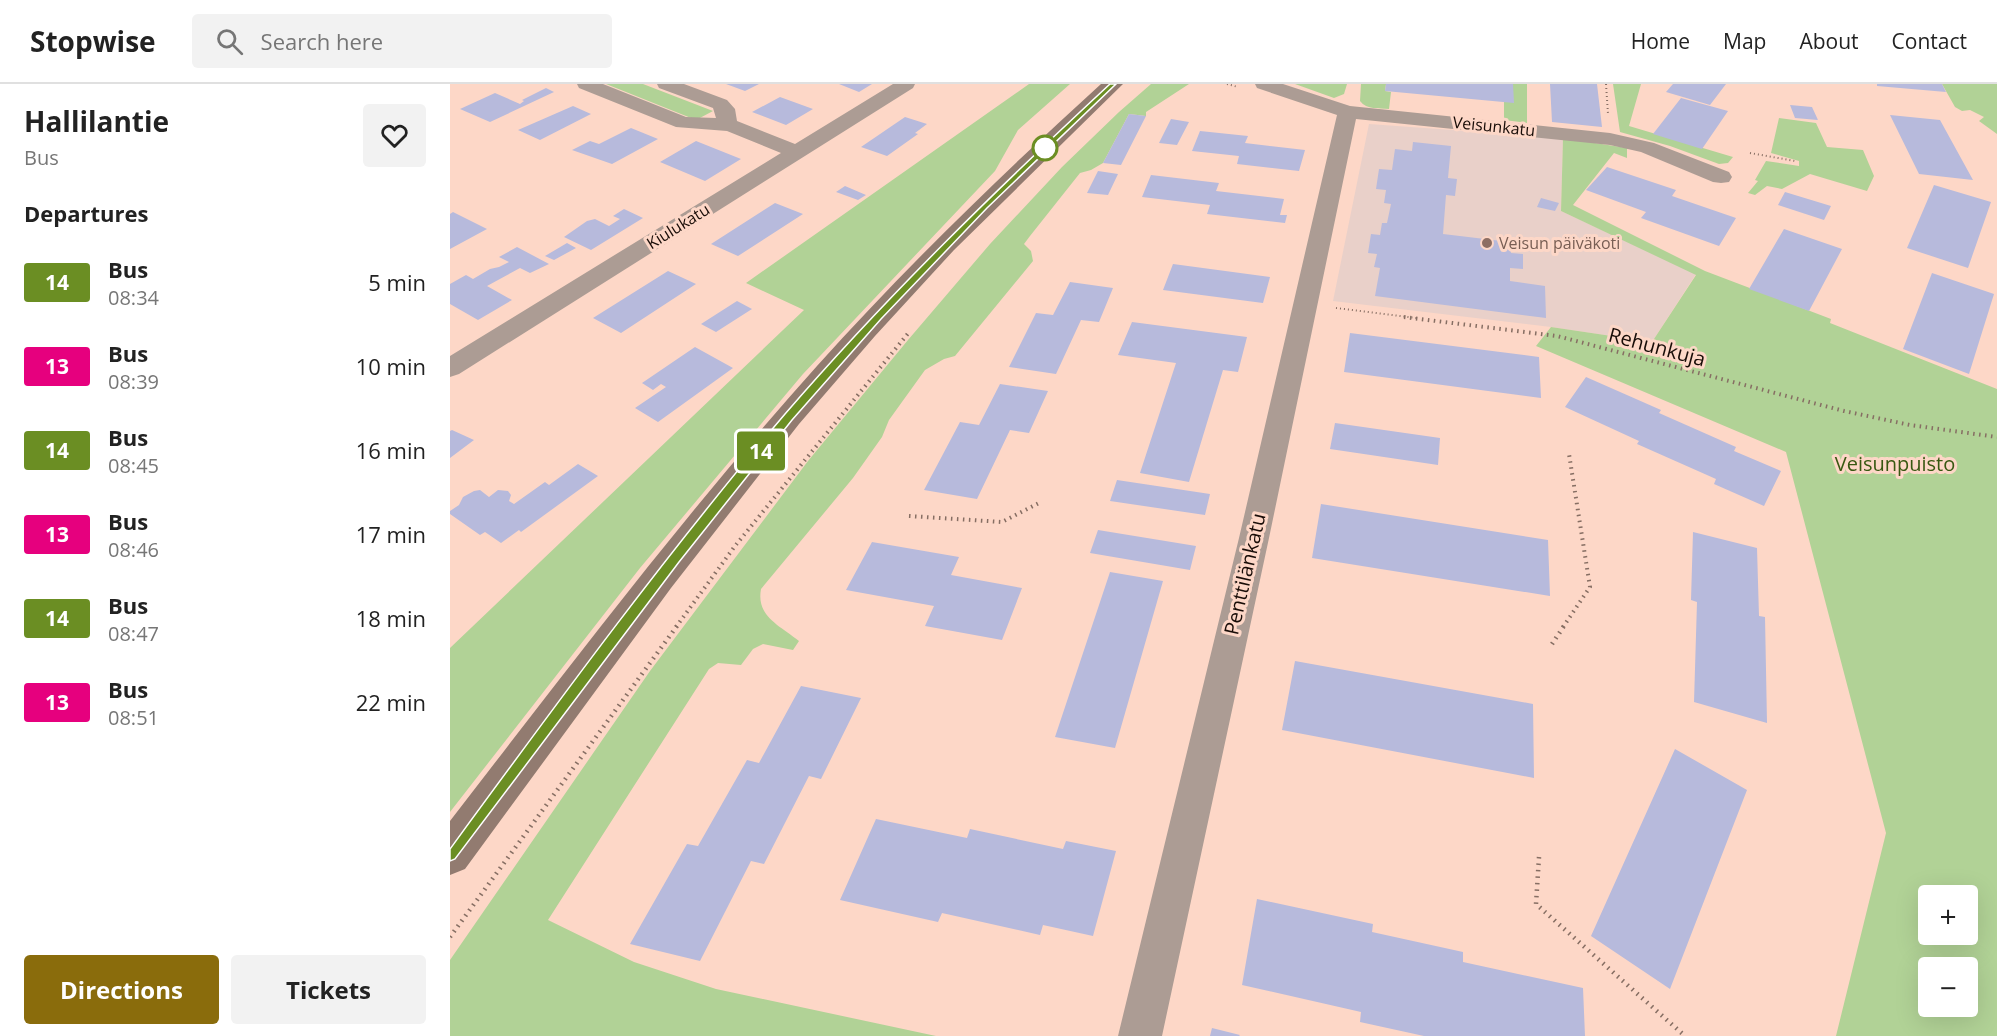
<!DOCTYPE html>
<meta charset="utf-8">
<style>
body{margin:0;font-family:"Open Sans",sans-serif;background:#f2f2f2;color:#222;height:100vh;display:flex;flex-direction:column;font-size:22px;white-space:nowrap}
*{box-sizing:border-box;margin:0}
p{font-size:20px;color:#767676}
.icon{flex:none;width:33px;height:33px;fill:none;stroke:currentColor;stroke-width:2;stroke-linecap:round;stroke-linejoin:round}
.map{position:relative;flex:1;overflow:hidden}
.panel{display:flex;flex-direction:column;background:#fff;width:450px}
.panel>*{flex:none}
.badge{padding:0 12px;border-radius:4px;font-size:21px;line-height:39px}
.tools{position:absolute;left:1468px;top:801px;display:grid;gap:12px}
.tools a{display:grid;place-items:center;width:60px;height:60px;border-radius:6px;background:#fff;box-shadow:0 6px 24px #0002;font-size:30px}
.map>.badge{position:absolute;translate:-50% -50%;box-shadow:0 0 0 3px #fff}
h2{padding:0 24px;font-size:22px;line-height:54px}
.round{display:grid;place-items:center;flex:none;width:63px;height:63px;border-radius:6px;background:#f2f2f2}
.summary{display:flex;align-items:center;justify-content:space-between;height:102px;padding:0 24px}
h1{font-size:28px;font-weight:700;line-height:45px}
.button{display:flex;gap:12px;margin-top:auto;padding:12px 24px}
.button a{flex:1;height:69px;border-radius:6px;background:#8a6c0c;color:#fff;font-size:24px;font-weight:700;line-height:69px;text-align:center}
.button a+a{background:#f2f2f2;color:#222}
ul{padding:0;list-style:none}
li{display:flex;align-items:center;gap:18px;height:84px;padding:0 24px}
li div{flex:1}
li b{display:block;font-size:22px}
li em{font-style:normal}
li .badge{min-width:66px;font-weight:700;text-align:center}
header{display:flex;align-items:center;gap:36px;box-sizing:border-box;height:84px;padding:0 30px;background:#fff;border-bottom:2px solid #e0e0e0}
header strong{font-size:28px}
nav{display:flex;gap:33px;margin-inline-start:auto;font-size:21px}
.search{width:420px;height:54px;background:#f2f2f2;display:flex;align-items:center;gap:15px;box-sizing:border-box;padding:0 21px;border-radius:6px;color:#767676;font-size:22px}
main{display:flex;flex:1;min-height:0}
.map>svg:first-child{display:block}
.education{fill:#e9d0c9}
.green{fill:#b1d296;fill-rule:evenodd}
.building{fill:#b7badc}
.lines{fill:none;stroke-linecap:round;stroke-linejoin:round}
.path-far2{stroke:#866e63;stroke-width:2;stroke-dasharray:1 3;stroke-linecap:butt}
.path-far1{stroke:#866e63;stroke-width:4;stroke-dasharray:1.5 4.5;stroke-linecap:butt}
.path{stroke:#866e63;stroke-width:4.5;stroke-dasharray:1.5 5;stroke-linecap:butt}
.minor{fill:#ac9c94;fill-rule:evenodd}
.secondary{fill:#927b70;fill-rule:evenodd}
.line{fill:#6b8e23;stroke:#fff;stroke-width:1.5}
.stop-dot{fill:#fff;stroke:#6b8e23;stroke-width:3}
.education-dot{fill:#8d6e63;stroke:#fdd7c7;stroke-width:2}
.labels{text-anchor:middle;stroke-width:6;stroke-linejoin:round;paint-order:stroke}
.far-street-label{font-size:16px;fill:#180c07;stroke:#fdd7c7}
.far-education-label{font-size:16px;fill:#785e54;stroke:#fdd7c7;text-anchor:start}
.street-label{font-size:20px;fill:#180c07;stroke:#fdd7c7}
.park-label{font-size:20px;fill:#385811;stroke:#fdd7c7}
</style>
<header>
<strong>Stopwise</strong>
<div class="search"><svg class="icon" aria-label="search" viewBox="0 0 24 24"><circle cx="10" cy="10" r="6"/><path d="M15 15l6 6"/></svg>Search here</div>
<nav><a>Home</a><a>Map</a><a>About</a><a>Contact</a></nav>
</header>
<main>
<section class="panel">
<div class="summary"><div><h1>Hallilantie</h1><p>Bus</p></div><a class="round"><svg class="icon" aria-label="heart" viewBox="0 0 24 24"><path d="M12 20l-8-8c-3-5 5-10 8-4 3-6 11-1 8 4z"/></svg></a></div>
<h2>Departures</h2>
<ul>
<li><span class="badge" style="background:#6b8e23;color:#fff">14</span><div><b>Bus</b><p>08:34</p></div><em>5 min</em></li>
<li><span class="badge" style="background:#e6007e;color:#fff">13</span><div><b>Bus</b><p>08:39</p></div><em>10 min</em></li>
<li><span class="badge" style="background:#6b8e23;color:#fff">14</span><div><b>Bus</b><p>08:45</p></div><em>16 min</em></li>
<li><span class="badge" style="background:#e6007e;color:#fff">13</span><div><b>Bus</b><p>08:46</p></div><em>17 min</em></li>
<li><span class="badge" style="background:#6b8e23;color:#fff">14</span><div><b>Bus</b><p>08:47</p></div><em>18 min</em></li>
<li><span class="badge" style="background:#e6007e;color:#fff">13</span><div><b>Bus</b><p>08:51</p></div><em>22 min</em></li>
</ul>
<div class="button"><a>Directions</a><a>Tickets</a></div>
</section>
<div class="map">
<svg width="1547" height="952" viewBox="0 0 1547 952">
<rect width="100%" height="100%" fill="#fdd7c7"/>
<path class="education" d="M919 40 1113 54 1111 127 1246 190 1202 258 1101 243 883 217Z"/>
<path class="green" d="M156 0H193L263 27 246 36Z
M579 0H620L568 46 545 87 353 290 190 484 0 728V564L354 226 296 199Z
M701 0H739L696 28V32L679 30 653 79 641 86 630 89 580 152 574 160 581 167 583 177 505 272 494 275 475 286 439 336 432 353 403 394 311 505C306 532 329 541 349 557L343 566 313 560 303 565 291 581 268 579 259 585 98 836 184 878 266 905 486 952H0V876L200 587 358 377 458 256 540 160 612 83 669 28Z
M845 0H897L894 10 884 14Z
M911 0H936L935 7 941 8 939 25C929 24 917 26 910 17Z
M1063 0H1077V39L1054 36V18Z
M1163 0H1191L1179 42 1283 73 1278 79 1269 80 1220 62 1170 48Z
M1492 0H1547V50L1529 37 1534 33 1520 26 1512 27 1505 23Z
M1329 34 1366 39 1377 63 1413 66 1424 92 1417 107 1360 90 1332 105 1317 102 1305 111 1298 109 1308 97 1305 96 1316 77 1349 82V77L1321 69Z
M1113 54 1177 64V74L1164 69 1123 121 1255 187 1381 235 1380 239 1547 305V952H1386L1436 749 1336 368 1086 262 1101 243 1202 258 1246 191 1111 127ZM1479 812H1518V850H1479ZM1479 884H1518V922H1479Z"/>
<path class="building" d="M276 0H309L295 7Z
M389 0H422L409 8Z
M936 0H1063L1064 19 935 7Z
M1100 0H1147L1152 43 1102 38Z
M1223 0H1276L1260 21 1216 8Z
M1427 0H1492L1496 8 1427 2Z
M96 4 104 8 40 38 10 25 45 9 70 20 74 17 72 16Z
M330 13 363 25 336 41 302 28Z
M1231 14 1278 27 1252 65 1203 50Z
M1340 21 1362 23 1368 36 1345 34Z
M123 22 141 30 90 56 68 46Z
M679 30 696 32 671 81 653 79Z
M1440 31 1490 36 1523 96 1469 90Z
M455 33 477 40 465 49 468 50 437 72 411 63Z
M721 35 739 38 727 61 709 59Z
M181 44 208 55 162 80 122 66 140 57 149 60Z
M750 47 798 52 795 59 855 66 849 87 787 80 789 72 742 67Z
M246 57 291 75 255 97 210 78Z
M963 58 1001 62 998 94 1007 95 1005 112 996 111 993 150 1060 158 1061 169 1073 170V185L1060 184V197L1095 202 1096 234 925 212 930 184 924 183 927 170 918 169 921 150 930 151 932 139H937L941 120 934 119 936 106 926 105 929 85 942 86 945 65 962 67Z
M1157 83 1226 106 1222 112 1286 134 1269 162 1191 134 1196 128 1136 106Z
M648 87 668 90 658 111 637 109Z
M701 91 769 99 766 107 834 115 830 131H837L835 139 757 130 760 121 692 113Z
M1484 101 1541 118 1518 184 1457 164Z
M395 102 416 111 408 116 386 108Z
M1335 108 1381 122 1374 136 1328 121Z
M1091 114 1109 119 1105 127 1087 123Z
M325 119 353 130 288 172 261 160Z
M174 125 193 134 141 166 114 153 137 137 145 135 159 142 170 135 163 132Z
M3 128 37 145 0 165V130Z
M1334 145 1392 165 1359 227 1299 205Z
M117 159 126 164 104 176 95 172Z
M67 163 99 180 80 189 70 184 37 202 62 216 28 236 0 220V200L16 191 23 195 40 185 49 183 59 178 49 173Z
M723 180 820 193 813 219 713 206Z
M218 187 246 200 171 249 143 234Z
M1482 189 1544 210 1519 290 1453 265Z
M620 198 663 204 649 238 631 236 606 290 559 283 586 229 603 231Z
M287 217 302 225 266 248 251 240Z
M682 238 797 253 788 288 773 286 739 398 690 389 726 279 668 271Z
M900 249 1089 273 1091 314 894 288Z
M245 263 283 284 208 338 185 324 216 303 211 300 203 306 192 299Z
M1136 293 1211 326 1209 329 1286 363 1284 367 1331 387 1314 422 1264 400 1266 395 1187 360 1189 357 1115 323Z
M550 300 598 307 579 349 560 346 527 415 474 406 510 338 529 341Z
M885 339 990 354 988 381 880 365Z
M2 346 24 356 0 374V347Z
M128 380 148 392 71 448 69 446 51 459 35 448 30 451 0 430V427L9 421 13 413 24 407 30 406 39 413 48 406 58 407 61 411 59 417 64 420 95 398 99 401Z
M667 396 760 410 755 431 660 417Z
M871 420 1098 456 1100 512 862 474Z
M648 446 746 462 740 486 640 469Z
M1243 448 1307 464 1309 532 1315 533 1317 639 1244 618 1247 518 1241 516Z
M422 458 509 473 501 491 572 504 552 556 475 542 484 522 396 506Z
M660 488 713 497 665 664 605 653Z
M845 577 1083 620 1084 694 832 646Z
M351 602 411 614 371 695 359 692 314 780 301 777 250 877 180 860 237 760 248 762 297 676 309 679Z
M1225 665 1297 706 1220 905 1141 852Z
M426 735 517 754 520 745 613 765 616 757 666 767 643 852 593 841 590 851 492 829 488 838 390 816Z
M807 815 923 840 922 848 1013 868V878L1133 904 1135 952H974L910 938 911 928 792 901Z
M762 944 790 951 789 952H760Z"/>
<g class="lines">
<path class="path-far2" d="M777 0 788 3
M1156 0 1158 30
M1300 69 1345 77
M886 224 966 234"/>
<path class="path-far1" d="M954 233 1107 252 1394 327 1460 341 1547 353
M459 432 552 438 591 418
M226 543 285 462 460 247
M1113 543 1140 503 1119 370"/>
<path class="path" d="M1102 560 1114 542
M1089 773 1086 820 1235 952
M0 853 227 542"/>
<path class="minor" d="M127 0H153L236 33 266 34 263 24 209 4 207 0H234L277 16 285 25 287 37 345 60 443 0H465L463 4 9 290 0 293V272L331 69 277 47 226 43 129 4Z
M805 0H833L900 22 1160 49 1204 59 1279 88 1282 93 1279 98 1271 99 1263 98 1191 68 1160 61 906 35 819 454 712 952H668L789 454 887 31 807 4Z"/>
<path class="secondary" d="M651 0H673L504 166 425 252 349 340 221 504 15 785 0 791V737C119 583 237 427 367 282 456 183 552 90 651 0Z"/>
</g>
<path class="line" d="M660 0H666L537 124 431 235 342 336 229 478 5 775 0 777V765C107 619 216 470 335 330 436 213 547 105 660 0Z"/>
<circle class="stop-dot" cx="595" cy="64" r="12"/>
<circle class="education-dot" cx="1037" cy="159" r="6"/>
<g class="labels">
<g class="far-street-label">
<text transform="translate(1044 42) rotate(6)" y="6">Veisunkatu</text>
<text transform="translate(228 142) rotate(-32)" y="6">Kiulukatu</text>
</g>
<g class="far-education-label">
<text x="1049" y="165">Veisun päiväkoti</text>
</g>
<g class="street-label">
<text transform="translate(1207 263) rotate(15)" y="7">Rehunkuja</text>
<text transform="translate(795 490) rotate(-77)" y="7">Penttilänkatu</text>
</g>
<g class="park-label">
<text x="1445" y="387">Veisunpuisto</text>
</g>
</g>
</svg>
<div class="tools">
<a>+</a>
<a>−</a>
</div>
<b class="badge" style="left:311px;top:367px;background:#6b8e23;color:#fff">14</b>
</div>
</main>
